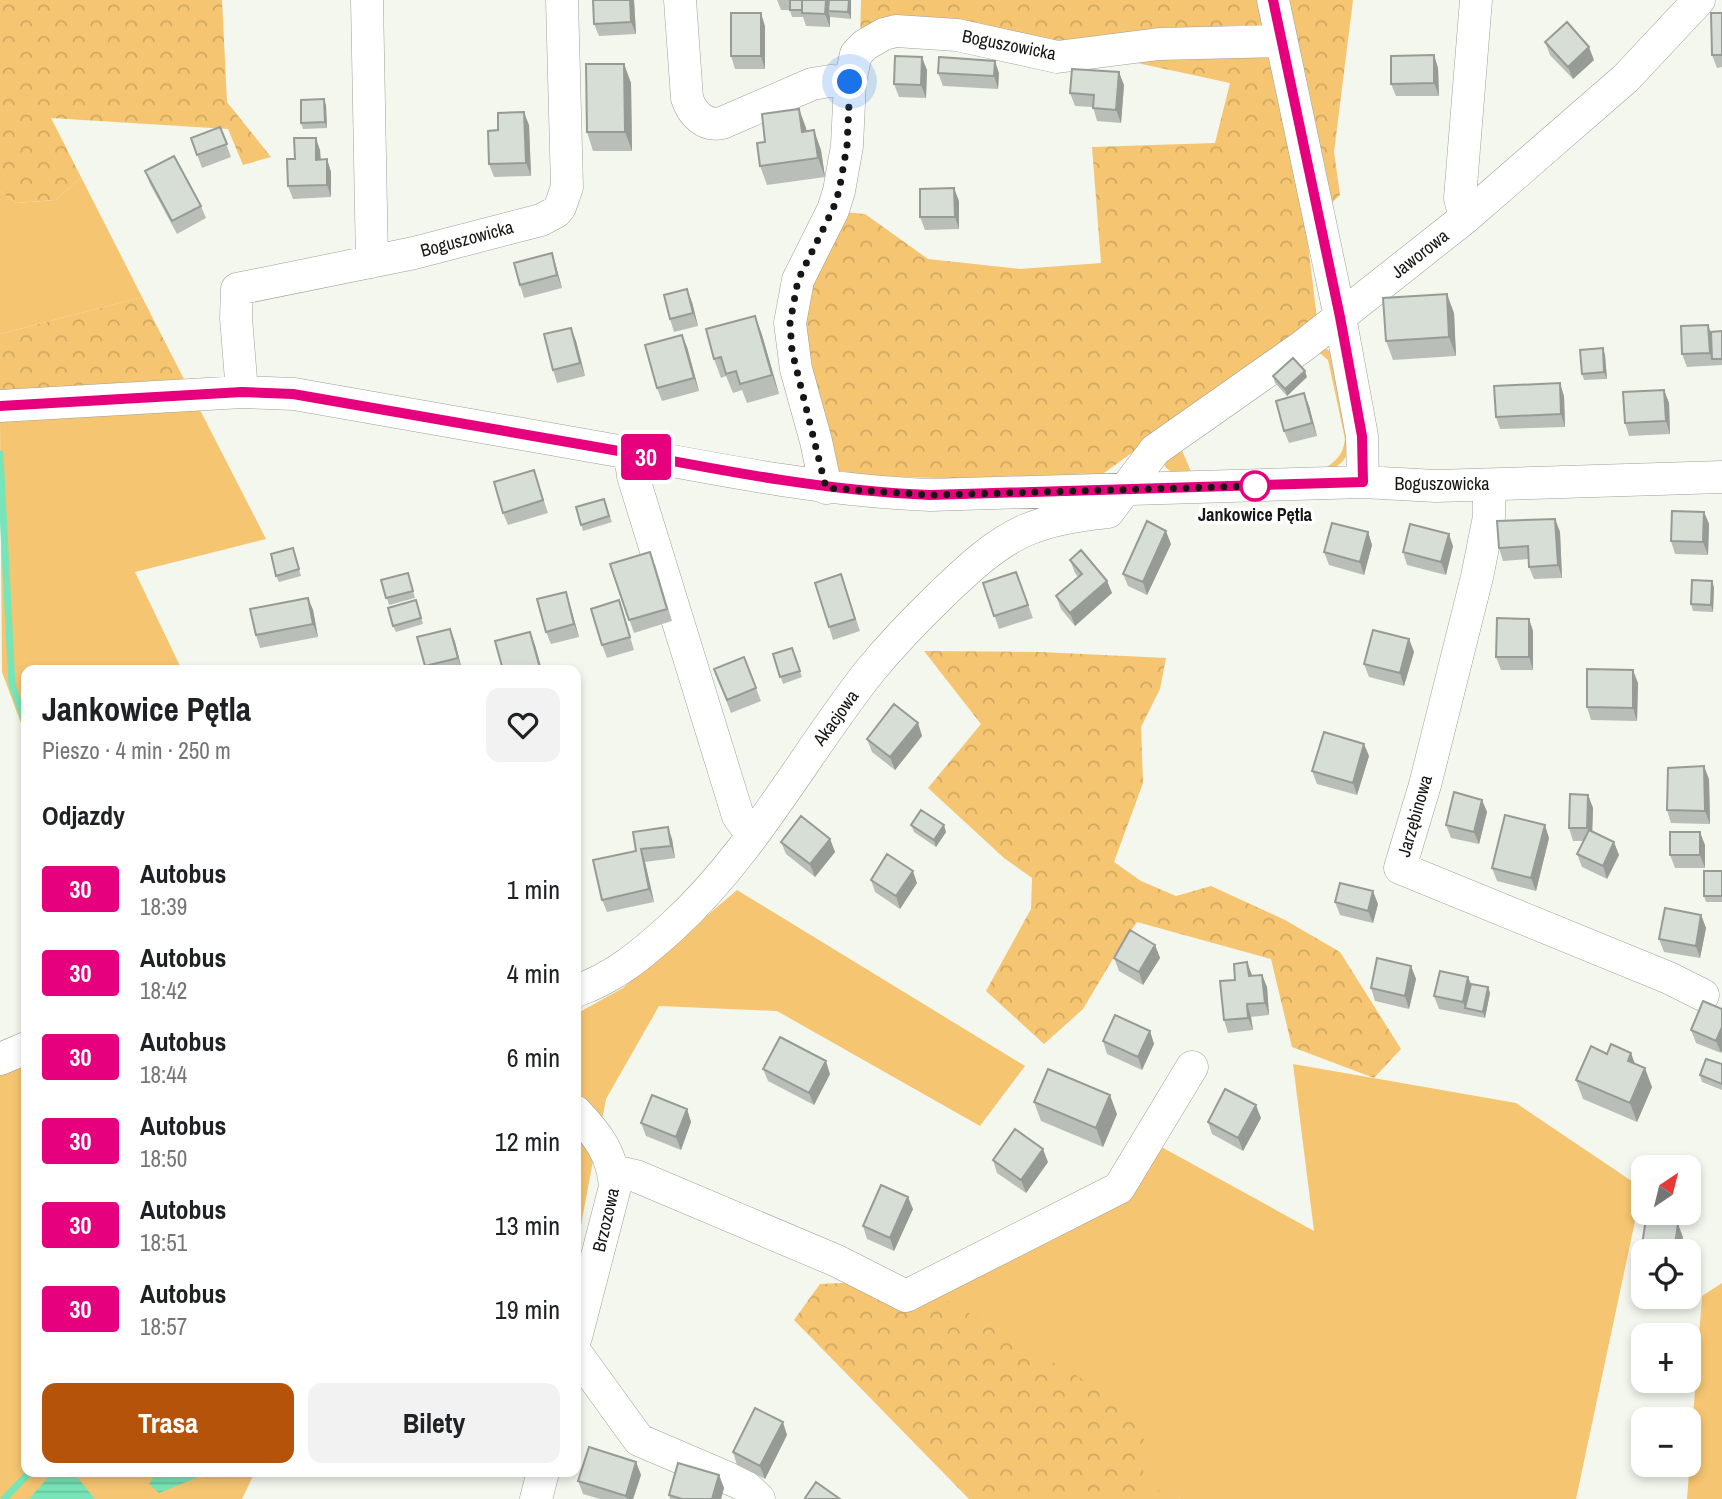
<!DOCTYPE html>
<html lang="pl">
<meta charset="utf-8">
<style>
body{margin:0;font-family:"Archivo Narrow",sans-serif;background:#f2f2f2;color:#202124;height:100vh;display:flex;flex-direction:column;font-size:26px;white-space:nowrap}
*{box-sizing:border-box;margin:0}
p{font-size:23px;color:#757577}
.icon{flex:none;width:38px;height:38px;fill:none;stroke:currentColor;stroke-width:2;stroke-linecap:round;stroke-linejoin:round}
.map{position:relative;flex:1;overflow:hidden}
.panel{position:absolute;left:21px;top:665px;width:560px;height:812px;display:flex;flex-direction:column;background:#fff;border-radius:14px;box-shadow:0 4px 10px #0003}
.panel>*{flex:none}
.badge{padding:0 14px;border-radius:5px;font-size:24px;line-height:46px}
.needle{width:46px;rotate:35deg}
.fabs{position:absolute;left:1631px;top:1155px;display:grid;gap:14px}
.fabs a{display:grid;place-items:center;width:70px;height:70px;border-radius:14px;background:#fff;box-shadow:0 4px 10px #0003;font-size:35px}
.you{position:absolute;width:35px;height:35px;margin:-18px;border:5px solid #fff;border-radius:50%;background:#1a73e8;box-shadow:0 0 0 10px #1a73e833}
.map>.badge{position:absolute;translate:-50% -50%;box-shadow:0 0 0 4px #fff}
h2{padding:0 21px;font-size:26px;line-height:63px}
.round{display:grid;place-items:center;flex:none;width:74px;height:74px;border-radius:14px;background:#f2f2f2}
.headline{display:flex;align-items:center;justify-content:space-between;height:119px;padding:0 21px}
h1{font-size:33px;font-weight:700;line-height:52px}
.button{display:flex;gap:14px;margin-top:auto;padding:14px 21px}
.button a{flex:1;height:80px;border-radius:14px;background:#b45309;color:#fff;font-size:28px;font-weight:700;line-height:80px;text-align:center}
.button a+a{background:#f2f2f2;color:#202124}
ul{padding:0;list-style:none}
li{display:flex;align-items:center;gap:21px;height:84px;padding:0 21px}
li div{flex:1}
li b{display:block;font-size:26px}
li em{font-style:normal}
li .badge{min-width:77px;font-weight:700;text-align:center}
.map>svg:first-child{display:block}
.grass{fill:#f5c571}
.forest{fill:url(#forest-crowns)}
.water{fill:url(#water-rules)}
.lines{fill:none;stroke-linecap:round;stroke-linejoin:round}
.stream{stroke:#78e5b8;stroke-width:7}
.minor-casing{stroke:#9ea198;stroke-width:33}
.minor{stroke:#fff;stroke-width:32}
.wall{fill:#b9bfb8}
.shaded-wall{fill:#969b96}
.building{fill:#d7ded6;stroke:#969b96;stroke-width:2}
.line-casing{stroke:#fff;stroke-width:16}
.line{stroke:#e6007e;stroke-width:10}
.walk{stroke:#161714;stroke-width:7;stroke-dasharray:0 12.6}
.stop-dot{fill:#fff;stroke:#e6007e;stroke-width:3.5}
.labels{text-anchor:middle;stroke-width:7;stroke-linejoin:round;paint-order:stroke}
.street-label{font-size:18px;fill:#161714;stroke:#fff}
.stop-label{font-size:18px;font-weight:bold;fill:#161714;stroke:#fff}
</style>
<div class="map">
<svg width="1722" height="1499" viewBox="0 0 1722 1499">
<defs>
<pattern id="forest-crowns" width="20" height="18" patternUnits="userSpaceOnUse" patternTransform="scale(1.75)"><rect width="20" height="18" fill="#f5c571"/><path d="M2 6a3 3 0 1 1 6 0M12 15a3 3 0 1 1 6 0" fill="none" stroke="#d1a861"/></pattern>
<pattern id="water-rules" width="6" height="5" patternUnits="userSpaceOnUse" patternTransform="scale(1.75)"><rect width="6" height="5" fill="#78e5b8"/><path d="M0 2.5h6" fill="none" stroke="#67c49d"/></pattern>
</defs>
<rect width="100%" height="100%" fill="#f4f7ee"/>
<path class="grass" d="M81 177 142 297 0 334V191L16 203 56 200Z
M1319 347C1325 347 1328 349 1332 354 1340 364 1341 379 1343 391 1349 422 1365 462 1321 473L1193 477 1174 474 1165 467 1163 458 1171 448 1258 387 1264 389 1181 448 1192 474 1326 468C1338 459 1343 454 1345 439L1328 360 1315 349Z
M198 406 266 539 135 572 182 670H26V737L2 672 0 419Z
M737 890 1025 1066 980 1126 777 1011 659 1006 606 1099 601 1125 576 1100V1014L623 988Z
M26 1064V1472H255L242 1499H0V1075Z
M1293 1064 1516 1103 1642 1188 1576 1499H1181L1143 1485 931 1291 1127 1194 1156 1144 1314 1231Z
M576 1130 595 1150 576 1252Z
M1722 1283V1499H1687L1702 1296Z"/>
<path class="forest" d="M0 0H222L227 102 271 157 243 165 228 129 51 118 81 177 56 200 16 203 0 191Z
M861 0H1353L1334 152 1340 195 1306 228 1317 319 1104 473 1084 482 835 475 800 325 819 254 844 212 865 214 928 259 1020 269 1101 263 1092 147 1215 143 1230 83 1049 44 879 18 860 42Z
M142 297 189 389 0 395V334Z
M924 651 1041 652 1166 658 1160 689 1141 727 1143 783 1114 862 1141 881 1176 896 1211 886 1285 920 1340 952 1401 1049 1374 1078 1292 1047 1271 959 1137 922 1120 947 1083 1009 1044 1044 986 991 1031 909 1032 878 1004 858 928 788 981 724Z
M912 1280 1144 1415 1143 1484 1181 1499H969L794 1320 820 1284Z"/>
<path class="water" d="M53 1472H73L95 1499H29Z
M157 1472H201L196 1478 159 1493 149 1484Z"/>
<g class="lines">
<path class="stream" d="M0 454 12 685 26 723
M4 1499 30 1472"/>
<g class="minor-casing">
<path id="minor" d="M367 0 372 262
M680 0 687 98C692 114 705 127 722 123L812 84 830 81 850 82
M1273 0 1340 317 1362 436 1363 482
M1465 218 1460 198 1476 0
M242 392 236 318 237 289 414 253 541 220 556 212 560 207 567 187 562 0
M0 406 242 392 294 394C406 414 518 433 630 453 730 472 828 491 930 495L1363 482 1436 486 1722 477
M630 454 633 476 738 816 752 835
M1489 485V517L1477 577 1425 785 1400 868 1669 978 1703 995
M826 488 816 441 796 369 790 323 798 280 833 210 839 191 847 146 850 82 856 54 865 45 884 34 896 31 957 35 1057 57 1159 44 1281 41
M576 991C614 978 642 954 672 927 752 854 803 756 869 672 892 644 916 619 942 594 967 570 994 544 1026 530 1052 519 1080 515 1108 512L1155 450 1303 346 1465 218 1626 78 1699 0
M0 1059 26 1048
M576 1112C598 1135 613 1155 615 1187L576 1337
M614 1171 636 1176 837 1261 906 1296 1119 1188 1192 1067
M576 1353 639 1440 744 1485 759 1499
M536 1499 543 1472"/>
</g>
<use href="#minor" class="minor"/>
</g>
<path class="wall" d="M634 0 636 34 599 36 594 24Z
M777 0H851V19L830 17V27L806 26 803 17H792L790 10H781Z
M1722 13V67L1717 68 1712 55Z
M765 26V69H735L731 56Z
M1545 42 1594 60 1573 79 1550 55Z
M1434 55 1438 68 1439 96H1396L1391 84Z
M624 64 631 83 632 151H593L587 132Z
M927 70 926 98 899 97 894 84Z
M938 73H999L998 89 943 86Z
M1124 85 1121 123 1097 121 1093 107 1075 106 1070 93Z
M324 99 326 106 327 128 303 129 301 123Z
M799 109 807 131 821 150 825 177 767 185 760 166 765 142Z
M529 125 531 176 494 177 489 164 498 130Z
M220 127 231 157 202 168 191 138Z
M320 150 321 159H327L331 172V197L293 199 288 186 295 159Z
M145 171 201 206 206 218 177 234 150 184Z
M959 201V229L925 230 920 217Z
M552 253 562 288 524 298 520 285Z
M692 302 698 326 674 332 670 319Z
M1454 313 1456 356 1393 360 1386 341Z
M755 316 762 335 779 394 747 403 742 390 733 393 726 376 721 378 714 359Z
M571 328 576 341 585 376 557 383 553 370Z
M1722 331V365L1687 367 1682 354 1711 332Z
M687 347 699 391 662 401 657 388Z
M1605 355 1607 379 1584 380 1582 374Z
M1273 376 1307 377 1287 396 1275 383Z
M1664 390 1669 403 1670 434 1629 436 1625 423Z
M1304 393 1309 406 1317 436 1289 443 1284 431Z
M1564 396 1565 427 1500 429 1496 417Z
M534 470 548 513 508 525 503 513Z
M604 499 612 522 583 531 576 507Z
M1704 512 1709 524 1708 555 1675 554 1671 541Z
M1555 519 1560 532 1562 578 1534 579 1529 567 1528 559 1503 561 1499 548Z
M1368 532 1372 545 1364 575 1329 565 1324 552Z
M1171 544 1147 595 1128 586 1123 574Z
M1453 546 1446 575 1407 565 1403 552Z
M293 548 301 576 279 582 276 576Z
M1070 560 1107 581 1112 593 1075 626 1061 609 1056 596 1078 577 1075 573Z
M610 564H655L672 621 634 633Z
M1016 572 1033 618 999 629 983 583Z
M408 573 415 598 389 605 381 580Z
M841 574 860 631 833 640 829 627Z
M1714 587 1713 612 1693 611 1691 604Z
M566 592 579 637 551 644 546 632Z
M308 598 313 610 318 637 260 648 256 635Z
M416 600 423 624 396 632 393 626Z
M619 600 634 650 607 658 602 645Z
M1529 619 1533 631V670H1501L1496 657Z
M450 629 455 642 462 670H426L417 637Z
M1409 639 1414 652 1404 686 1369 677 1364 664Z
M792 648 802 677 783 684 773 654Z
M744 657 761 701 731 713 714 669Z
M1638 683 1637 721 1591 720 1587 707Z
M918 723 922 736 895 770 872 752 867 739Z
M1364 744 1369 756 1357 795 1317 784 1312 771Z
M1709 779 1710 824 1671 823 1667 810Z
M1588 795 1593 808 1592 831 1619 855 1607 879 1582 867 1577 854 1583 841H1573L1569 828Z
M1482 800 1487 812 1479 844 1451 838 1446 825Z
M911 825 946 832 936 847 914 832Z
M1549 838 1536 891 1497 881 1492 868Z
M672 839 675 858 645 862 654 902 607 912 602 900 636 851Z
M830 839 835 852 815 877 786 854 781 842Z
M1705 845V868H1675L1670 855Z
M1722 871V902H1706L1704 896Z
M871 880 917 883 900 909 875 892Z
M1335 902 1378 904 1373 923 1340 915Z
M1701 915 1706 928 1700 958 1664 952 1659 939Z
M1155 945 1160 958 1143 985 1119 971 1114 958Z
M1411 966 1416 979 1409 1009 1375 1001 1371 988Z
M1262 975 1267 987 1269 1015 1251 1017 1253 1030 1228 1033 1224 1020 1235 980Z
M1468 977 1471 984 1488 987 1490 993 1485 1018 1439 1009 1434 996Z
M1703 1001 1721 1053 1696 1043 1691 1030Z
M1150 1031 1154 1044 1142 1070 1107 1054 1103 1041Z
M1635 1064 1652 1087 1637 1122 1583 1099 1576 1080Z
M1722 1064V1090L1702 1082 1700 1075Z
M763 1069 830 1074 814 1105 768 1081Z
M1034 1102 1117 1114 1103 1147 1041 1121Z
M687 1109 691 1122 681 1150 646 1136 641 1123Z
M1261 1118 1243 1151 1212 1134 1208 1122Z
M993 1160 1048 1162 1026 1193 997 1173Z
M913 1209 894 1251 867 1239 863 1226Z
M787 1435 765 1479 737 1465 733 1452Z
M636 1462 641 1475 633 1499H600L583 1494 578 1481Z
M719 1475 724 1488 721 1499H670L669 1495Z"/>
<path class="shaded-wall" d="M630 0H634L636 34 631 22Z
M826 0H831L828 11 830 17V27L825 14Z
M849 0H851V19L848 12Z
M761 13 765 26V69L761 56Z
M1589 47 1594 60 1573 79 1568 67Z
M1434 55 1438 68 1439 96 1434 83Z
M922 57 927 70 926 98 921 85Z
M995 61 999 73 998 89 994 76Z
M624 64 631 83 632 151 625 132Z
M1119 72 1124 85 1121 123 1116 110Z
M324 99 326 106 327 128 325 122Z
M799 109 806 128 809 151 802 132Z
M524 112 529 125 531 176 526 163Z
M814 130 821 150 825 177 818 158Z
M316 138 320 150 321 172 316 160Z
M327 159 331 172V197L327 185Z
M954 188 959 201V229L955 217Z
M552 253 556 266 562 288 557 275Z
M687 289 692 302 698 326 693 313Z
M1447 294 1454 313 1456 356 1449 337Z
M755 316 762 335 779 394 772 375Z
M1708 325 1713 338 1712 359 1710 353Z
M571 328 576 341 585 376 580 363Z
M682 335 687 347 699 391 694 378Z
M1603 348 1605 355 1607 379 1604 372Z
M1305 371 1307 377 1287 396 1285 389Z
M1560 383 1564 396 1565 427 1561 414Z
M1664 390 1669 403 1670 434 1666 421Z
M1304 393 1309 406 1317 436 1312 423Z
M1704 512 1709 524 1708 555 1703 542Z
M1555 519 1560 532 1562 578 1558 565Z
M1166 531 1171 544 1147 595 1143 582Z
M1368 532 1372 545 1364 575 1360 562Z
M1449 534 1453 546 1446 575 1441 562Z
M1107 581 1112 593 1075 626 1070 613Z
M1712 581 1714 587 1713 612 1711 605Z
M566 592 570 605 579 637 574 624Z
M308 598 313 610 318 637 313 624Z
M1529 619 1533 631V670L1529 657Z
M450 629 455 642 462 670 458 658Z
M530 632 535 645 542 670 540 668Z
M1409 639 1414 652 1404 686 1400 673Z
M1633 670 1638 683 1637 721 1633 708Z
M918 723 922 736 895 770 890 757Z
M1364 744 1369 756 1357 795 1353 783Z
M1704 766 1709 779 1710 824 1705 811Z
M1588 795 1593 808 1592 841 1587 828Z
M1482 800 1487 812 1479 844 1474 832Z
M944 825 946 832 936 847 934 840Z
M1545 825 1549 838 1536 891 1531 878Z
M668 827 672 839 675 858 671 846Z
M1700 832 1705 845V868L1700 855Z
M830 839 835 852 815 877 810 864Z
M1614 842 1619 855 1607 879 1603 866Z
M641 849 645 862 654 902 649 889Z
M913 871 917 883 900 909 896 896Z
M1373 891 1378 904 1373 923 1368 911Z
M1701 915 1706 928 1700 958 1696 946Z
M1155 945 1160 958 1143 985 1139 972Z
M1247 962 1252 975 1253 989 1249 976Z
M1411 966 1416 979 1409 1009 1405 996Z
M1262 975 1267 987 1269 1015 1265 1003Z
M1468 977 1473 990 1465 1008 1463 1002Z
M1488 987 1490 993 1485 1018 1483 1012Z
M1247 1004 1251 1017 1253 1030 1248 1018Z
M1722 1027V1051L1721 1053 1716 1041Z
M1150 1031 1154 1044 1142 1070 1138 1057Z
M1631 1053 1638 1072 1628 1061Z
M826 1061 830 1074 814 1105 809 1093Z
M1645 1068 1652 1087 1637 1122 1630 1103Z
M1110 1095 1117 1114 1103 1147 1096 1128Z
M1256 1105 1261 1118 1243 1151 1238 1138Z
M687 1109 691 1122 681 1150 676 1137Z
M1043 1149 1048 1162 1026 1193 1021 1180Z
M908 1197 913 1209 894 1251 890 1238Z
M1678 1224 1683 1237 1681 1251H1674Z
M783 1422 787 1435 765 1479 760 1466Z
M636 1462 641 1475 633 1499H627L626 1496Z
M719 1475 724 1488 721 1499H712Z"/>
<path class="building" d="M593 0H630L631 22 594 24Z
M790 0H802V10H790Z
M802 0H826L825 14 802 13Z
M829 0H849L848 12 828 11Z
M731 13H761V56H731Z
M1711 13H1722V55H1712Z
M1567 22 1589 47 1568 67 1545 42Z
M1434 55V83L1391 84V56Z
M895 56 922 57 921 85 894 84Z
M939 57 995 61 994 76 938 73Z
M586 64H624L625 132H587Z
M1072 69 1119 72 1116 110 1093 108 1094 95 1070 93Z
M324 99 325 122 301 123V100Z
M799 109 802 132 814 130 818 158 760 166 757 143 765 142 762 114Z
M524 112 526 163 489 164 488 131 498 130V113Z
M220 127 227 144 197 155 191 138Z
M294 138H316V160L327 159V185L288 186 287 159H295Z
M174 156 201 206 172 221 145 171Z
M954 188 955 217H920V189Z
M552 253 557 275 520 285 514 263Z
M687 289 693 313 670 319 664 295Z
M1447 294 1449 337 1386 341 1383 298Z
M755 316 772 375 740 384 736 371 726 374 721 357 714 359 706 329Z
M1708 325 1710 353 1682 354 1681 326Z
M571 328 580 363 553 370 544 334Z
M1722 331V359H1712L1711 332Z
M682 335 694 378 657 388 645 345Z
M1603 348 1604 372 1582 374 1580 350Z
M1293 358 1305 371 1285 389 1273 376Z
M1560 383 1561 414 1496 417 1494 386Z
M1664 390 1666 421 1625 423 1623 392Z
M1304 393 1312 423 1284 431 1276 401Z
M534 470 543 500 503 513 494 482Z
M604 499 609 516 581 525 576 507Z
M1672 511 1704 512 1703 542 1671 541Z
M1555 519 1558 565 1529 567 1528 546 1499 548 1497 521Z
M1147 521 1166 531 1143 582 1123 574Z
M1332 523 1368 532 1360 562 1324 552Z
M1410 524 1449 534 1441 562 1403 552Z
M293 548 299 569 276 576 271 554Z
M1081 550 1107 581 1070 613 1056 596 1082 574 1070 560Z
M650 552 667 609 629 620 610 564Z
M1016 572 1028 605 994 616 983 583Z
M408 573 413 591 386 598 381 580Z
M841 574 855 619 829 627 815 583Z
M1692 580 1712 581 1711 605 1691 604Z
M566 592 574 624 546 632 537 599Z
M308 598 313 624 256 635 250 609Z
M416 600 421 618 393 626 388 608Z
M619 600 630 637 602 645 591 609Z
M1497 618 1529 619V657H1496Z
M450 629 458 658 425 666 417 637Z
M1373 630 1409 639 1400 673 1364 664Z
M530 632 540 668 533 670H503L495 641Z
M792 648 800 671 780 677 773 654Z
M744 657 756 688 727 700 714 669Z
M1587 669 1633 670V708L1587 707Z
M894 704 918 723 890 757 867 739Z
M1324 732 1364 744 1353 783 1312 771Z
M1704 766 1705 811 1667 810 1668 768Z
M1454 792 1482 800 1474 832 1446 825Z
M1570 794 1588 795 1587 828H1569Z
M921 810 944 825 934 840 911 825Z
M1505 815 1545 825 1531 878 1492 868Z
M801 816 830 839 810 864 781 842Z
M668 827 671 846 641 849 649 889 602 900 593 860 636 851 633 832Z
M1589 830 1614 842 1603 866 1577 854Z
M1670 832H1700V855H1670Z
M887 854 913 871 896 896 871 880Z
M1704 871H1722V896H1704Z
M1340 883 1373 891 1368 911 1335 902Z
M1665 908 1701 915 1696 946 1659 939Z
M1130 930 1155 945 1139 972 1114 958Z
M1377 958 1411 966 1405 996 1371 988Z
M1247 962 1249 976 1262 975 1265 1003 1247 1004 1248 1018 1224 1020 1220 981 1235 980 1234 964Z
M1440 971 1468 977 1463 1002 1434 996Z
M1471 984 1488 987 1483 1012 1465 1008Z
M1703 1001 1722 1009V1027L1716 1041 1691 1030Z
M1115 1015 1150 1031 1138 1057 1103 1041Z
M780 1037 826 1061 809 1093 763 1069Z
M1611 1044 1631 1053 1628 1061 1645 1068 1630 1103 1576 1080 1591 1046 1607 1054Z
M1706 1059 1722 1064V1084L1700 1075Z
M1048 1069 1110 1095 1096 1128 1034 1102Z
M1225 1089 1256 1105 1238 1138 1208 1122Z
M652 1095 687 1109 676 1137 641 1123Z
M1015 1129 1043 1149 1021 1180 993 1160Z
M881 1185 908 1197 890 1238 863 1226Z
M1646 1219 1678 1224 1674 1251H1641Z
M755 1408 783 1422 760 1466 733 1452Z
M589 1447 636 1462 626 1496 578 1481Z
M678 1463 719 1475 712 1499H682L669 1495Z
M816 1482 840 1499H807L805 1498Z"/>
<g class="lines">
<g class="line-casing">
<path id="line" d="M0 406 242 392 293 394C406 414 518 433 630 453 730 472 828 491 930 495L1363 482 1362 436 1340 317 1273 0"/>
</g>
<use href="#line" class="line"/>
<path class="walk" d="M850 82 847 146 839 191 833 209 798 280 790 323 792 351 826 488 930 495 1255 486"/>
</g>
<circle class="stop-dot" cx="1255" cy="486" r="14"/>
<g class="labels">
<g class="street-label">
<text transform="translate(1009 45) rotate(11)" y="6">Boguszowicka</text>
<text transform="translate(467 239) rotate(-15)" y="6">Boguszowicka</text>
<text transform="translate(1420 254) rotate(-38)" y="6">Jaworowa</text>
<text x="1442" y="490">Boguszowicka</text>
<text transform="translate(836 718) rotate(-54)" y="6">Akacjowa</text>
<text transform="translate(1415 816) rotate(-74)" y="6">Jarzębinowa</text>
<text transform="translate(606 1220) rotate(-77)" y="6">Brzozowa</text>
</g>
<g class="stop-label">
<text x="1255" y="521">Jankowice Pętla</text>
</g>
</g>
</svg>
<div class="fabs">
<a><svg class="needle" viewBox="-14 -14 28 28"><path d="M0-13l5 13h-10z" fill="#e53935"/><path d="M0 13l5-13h-10z" fill="#757577"/></svg></a>
<a><svg class="icon" aria-label="locate" viewBox="0 0 24 24"><circle cx="12" cy="12" r="6"/><path d="M12 2v4M12 18v4M2 12h4M18 12h4"/></svg></a>
<a>+</a>
<a>−</a>
</div>
<div class="you" style="left:850px;top:82px"></div>
<b class="badge" style="left:646px;top:457px;background:#e6007e;color:#fff">30</b>
<section class="panel">
<div class="headline"><div><h1>Jankowice Pętla</h1><p>Pieszo · 4 min · 250 m</p></div><a class="round"><svg class="icon" aria-label="heart" viewBox="0 0 24 24"><path d="M12 20l-8-8c-3-5 5-10 8-4 3-6 11-1 8 4z"/></svg></a></div>
<h2>Odjazdy</h2>
<ul>
<li><span class="badge" style="background:#e6007e;color:#fff">30</span><div><b>Autobus</b><p>18:39</p></div><em>1 min</em></li>
<li><span class="badge" style="background:#e6007e;color:#fff">30</span><div><b>Autobus</b><p>18:42</p></div><em>4 min</em></li>
<li><span class="badge" style="background:#e6007e;color:#fff">30</span><div><b>Autobus</b><p>18:44</p></div><em>6 min</em></li>
<li><span class="badge" style="background:#e6007e;color:#fff">30</span><div><b>Autobus</b><p>18:50</p></div><em>12 min</em></li>
<li><span class="badge" style="background:#e6007e;color:#fff">30</span><div><b>Autobus</b><p>18:51</p></div><em>13 min</em></li>
<li><span class="badge" style="background:#e6007e;color:#fff">30</span><div><b>Autobus</b><p>18:57</p></div><em>19 min</em></li>
</ul>
<div class="button"><a>Trasa</a><a>Bilety</a></div>
</section>
</div>
